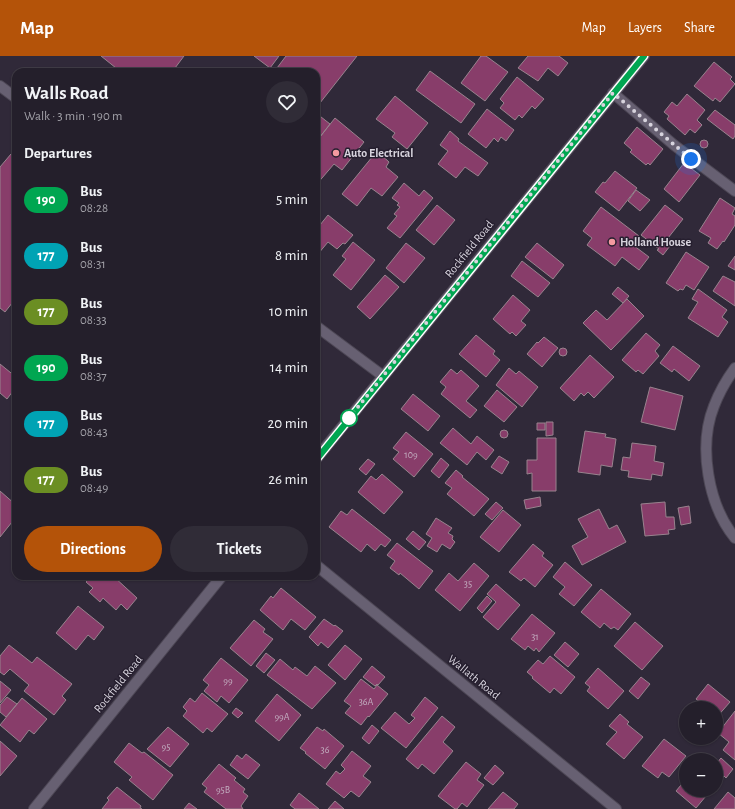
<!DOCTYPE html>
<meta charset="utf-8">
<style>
body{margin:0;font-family:"Alegreya Sans",sans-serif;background:#302c37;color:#f1f3f6;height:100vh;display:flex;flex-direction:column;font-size:15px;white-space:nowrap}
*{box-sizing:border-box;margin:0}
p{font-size:13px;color:#a3a2a9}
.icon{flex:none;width:22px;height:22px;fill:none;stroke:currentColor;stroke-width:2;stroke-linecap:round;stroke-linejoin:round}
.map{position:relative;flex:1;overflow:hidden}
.panel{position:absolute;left:12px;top:12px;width:308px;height:512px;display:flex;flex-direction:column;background:#241f2b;border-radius:12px;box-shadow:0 1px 3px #0004,0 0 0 1px #413d47}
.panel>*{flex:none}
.badge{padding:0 8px;border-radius:13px;font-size:14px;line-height:26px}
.buttons{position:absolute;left:679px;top:645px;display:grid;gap:8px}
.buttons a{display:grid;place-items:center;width:44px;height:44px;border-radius:50%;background:#241f2b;box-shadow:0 1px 3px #0004,0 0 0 1px #413d47;font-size:20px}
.you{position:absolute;width:20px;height:20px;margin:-10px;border:3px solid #fff;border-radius:50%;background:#1a73e8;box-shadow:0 0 0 6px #1a73e833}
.map>.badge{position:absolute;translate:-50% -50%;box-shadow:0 0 0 2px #fff}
h2{padding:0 12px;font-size:15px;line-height:36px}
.round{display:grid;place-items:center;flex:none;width:42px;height:42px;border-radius:21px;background:#302c37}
.headline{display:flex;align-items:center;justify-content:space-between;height:68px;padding:0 12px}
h1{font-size:19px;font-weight:700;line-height:30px}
.button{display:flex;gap:8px;margin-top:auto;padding:8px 12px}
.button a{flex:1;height:46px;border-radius:24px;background:#b45309;color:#fff;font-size:16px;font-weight:700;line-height:46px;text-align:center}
.button a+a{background:#302c37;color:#f1f3f6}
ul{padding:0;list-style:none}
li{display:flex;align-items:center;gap:12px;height:56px;padding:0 12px}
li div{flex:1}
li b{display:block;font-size:15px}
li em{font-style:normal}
li .badge{min-width:44px;font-weight:700;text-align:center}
header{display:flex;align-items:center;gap:24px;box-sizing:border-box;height:56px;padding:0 20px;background:#b45309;color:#fff}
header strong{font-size:19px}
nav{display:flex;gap:22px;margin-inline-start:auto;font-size:14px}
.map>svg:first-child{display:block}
.building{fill:#883d6a;stroke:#98838e}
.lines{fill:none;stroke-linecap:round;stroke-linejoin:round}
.minor-casing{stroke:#4d4755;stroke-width:12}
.secondary-casing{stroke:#4d4755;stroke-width:12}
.minor{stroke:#676072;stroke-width:10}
.secondary{stroke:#676072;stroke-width:10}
.line-casing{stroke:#fff;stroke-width:9}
.line{stroke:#00a651;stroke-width:6}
.walk{stroke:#d7d3dd;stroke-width:4;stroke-dasharray:0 7.2}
.poi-dot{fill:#f49aa0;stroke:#261f2f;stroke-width:1.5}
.stop-dot{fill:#fff;stroke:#00a651;stroke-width:2}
.labels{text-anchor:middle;stroke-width:3;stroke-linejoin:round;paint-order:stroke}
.number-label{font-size:10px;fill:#c3aec0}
.poi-label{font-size:12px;font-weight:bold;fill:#d7d3dd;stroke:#261f2f;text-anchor:start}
.street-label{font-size:12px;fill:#d7d3dd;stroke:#261f2f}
</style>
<header>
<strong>Map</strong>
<nav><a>Map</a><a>Layers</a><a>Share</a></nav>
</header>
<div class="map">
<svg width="735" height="753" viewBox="0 0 735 753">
<rect width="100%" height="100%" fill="#302939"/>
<path class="building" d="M101 0H184L172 16H121Z
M254 0H279L270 12Z
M286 0H357L316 52V16H274Z
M481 0H486L508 16 485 45 461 27Z
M528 0H559L568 7 558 20 548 12 538 25 518 12Z
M714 6 732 21 730 23 735 28 720 46 715 42 713 45 694 30Z
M430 15 475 48 461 67 416 34Z
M517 21 544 43 535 53 532 50 522 62 519 59 515 64 500 52 504 47 500 43Z
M687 38 705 54 697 64 702 69 695 77 690 73 685 79 667 63 669 60 664 56 672 46 677 50Z
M395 40 428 67 407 93 392 81 395 77 376 63Z
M487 53 514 74 506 85 501 81 498 86 494 82 486 92 468 78Z
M715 54 735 69V80L733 83 707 63Z
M316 57 330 68 316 86Z
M335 62 364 86 342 114 334 108 316 129V86Z
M637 71 663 93 650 109 648 107 646 109 630 96 632 94 624 87Z
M450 75 459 83 458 85 488 107 478 120 465 111 456 122 438 108 448 95 440 89Z
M700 88a4 4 0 1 1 8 0a4 4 0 1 1-8 0Z
M377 95 389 106 386 111 398 121 382 140 371 132 357 150 342 138Z
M11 98 16 102V242L5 256 0 252V111Z
M684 107 700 119 679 146 664 133Z
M615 115 637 132 619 155 595 136 603 126 605 127Z
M404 127 419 140 424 134 433 142 400 182 387 172 397 160 394 158 400 151 397 149 399 147 392 142Z
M636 134 650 144 640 155 628 145Z
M720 142 735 152 732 158 735 160V169L724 186 723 185 717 193 708 187 711 182 699 175Z
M437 149 455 164 434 189 416 174Z
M665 149 683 163 668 182 673 186 663 199 657 194 659 193 641 179Z
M601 151 639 180 633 189 649 201 639 214 622 201 615 210 587 189 592 182 583 175Z
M328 159 353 179 345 188 343 187 337 193 328 186 318 198 316 196V174Z
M353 186 375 204 351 234 333 219 346 203 342 200Z
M406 187 425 202 404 227 386 212Z
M537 187 564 209 553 223 525 201Z
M686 196 709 211 694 234 686 229 683 234 680 233 678 235 666 227Z
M735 200V214L728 210Z
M522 205 550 227 538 241 511 220Z
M385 219 399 231 370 263 357 251Z
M723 220 735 226V250L713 235Z
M618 231 629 240 623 247 612 238Z
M698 233 727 254 722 261 728 266 718 281 688 262 698 246 692 243Z
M513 239 530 254 521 265 526 269 516 280 512 276 510 278 493 263Z
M627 243 644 260 611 294 583 267 596 254 607 264Z
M646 277 660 289 655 295 659 300 643 318 638 314 636 316 622 304Z
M476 279 495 295 493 298 500 304 486 321 459 298Z
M544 281 558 292 542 311 527 298 537 286 538 287Z
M673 290 700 310 689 325 674 313 672 316 660 307Z
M559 296a4 4 0 1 1 8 0a4 4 0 1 1-8 0Z
M590 299 614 321 594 342 588 336 584 340 581 337 574 345 560 332Z
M0 308 16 321V331L7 343 0 337Z
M509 312 516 318 519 315 538 331 522 351 496 329Z
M451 313 457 318 461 314 479 330 466 345 477 354 470 362 441 338 446 331 440 326Z
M650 331 683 340 675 374 641 366Z
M497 334 517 351 504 366 484 350Z
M413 338 440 360 428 375 401 353Z
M546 366H553V379L546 380Z
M537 367H545V374H537Z
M453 372 471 388 477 380 494 394 486 404 477 396 467 409 440 387Z
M500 378a4 4 0 1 1 8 0a4 4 0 1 1-8 0Z
M585 375 606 378 605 381 616 383 612 411 601 409 600 419 578 416Z
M406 376 433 398 414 421 393 403 399 396 393 392Z
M537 382H556V435H532V417L527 418V404H537Z
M632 387 656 390 654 405 664 407 662 420 652 418 651 424 628 421 629 415 621 414 623 401 630 402Z
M499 400 509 406 502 418 491 411Z
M441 402 449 409 439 422 431 415Z
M368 403 375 408 366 419 359 413Z
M456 414 463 420 462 421 489 443 474 460 447 438 452 432 445 427Z
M382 418 403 436 384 458 358 436 371 420 376 424Z
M0 435 16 449V461L0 481Z
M540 441 541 450 526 453 524 444Z
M496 446 503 452 492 464 485 458Z
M665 446 666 461H674L675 473 668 474 669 478 645 480 641 448Z
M689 450 691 467 681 469 678 452Z
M352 453 391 484 385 491 381 488 375 495 367 488 361 496 329 471 341 455 347 459Z
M599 453 609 473 617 469 626 486 582 509 572 490 588 481 578 463Z
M503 454 521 469 499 496 480 481Z
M436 462 452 472 448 477 453 480 452 483 455 486 450 493 442 488 437 496 427 490 432 482 426 478Z
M413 475 426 486 419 494 406 483Z
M397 487 433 515 419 533 400 517 399 519 390 512 395 505 387 499Z
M533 488 544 497 542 500 553 509 535 531 524 522 521 525 509 516Z
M565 506 592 529 574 550 559 538 565 531 553 521Z
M474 507 489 520 460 555 435 534 449 517 458 525Z
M92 520H113L137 542 127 554 121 548 116 554 103 542 100 546 89 536 93 532 86 526Z
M496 528 520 549 498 574 483 561 496 546 487 538Z
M281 532 316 561 305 574 291 563 283 574 260 554 271 540 273 542Z
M601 533 631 558 618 574 614 571 611 573 604 567 600 572 581 556Z
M487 540 492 545 482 557 477 552Z
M78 550 104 571 94 584 88 579 76 594 56 577Z
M532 558 555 577 539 596 536 592 534 595 528 590 525 594 511 583Z
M324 563 334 570 335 569 343 575 328 592 321 586 318 590 309 581Z
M254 564 265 573 263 576 273 583 251 610 230 592Z
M635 566 663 590 642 614 614 590Z
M565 586 579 598 568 611 554 599Z
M9 589 32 607 37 601 72 628 62 640 66 644 54 659 24 635 29 629 10 613 4 619 0 616V600Z
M345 589 362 603 345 624 328 609Z
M266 597 275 604 264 617 256 610Z
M550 600 575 621 561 638 554 632 550 637 532 622 533 621 527 616 538 604 543 608Z
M221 602 248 624 229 647 221 640 217 646 204 635 209 629 203 624Z
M280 603 293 614 295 611 307 620 315 610 336 627 312 653 267 619Z
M372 610 385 621 378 629 377 628 375 630 363 621Z
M598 612 624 635 608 653 587 635 590 631 585 627Z
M641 621 650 628 638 643 629 635Z
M361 623 374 633 377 629 388 638 369 661 368 660 361 669 345 657 351 650 344 645Z
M0 625 11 634 0 647Z
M708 628 730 646 716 662V652H697L701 647 696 643Z
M202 637 228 658 212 676 207 672 203 677 183 660 187 655 183 651 190 642 195 646Z
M277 638 301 659 279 685 255 665Z
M7 641 17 648 6 661 0 656V649Z
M425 641 438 652 406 692 381 672 395 656 409 668 415 662 411 659Z
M22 642 47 663 34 678 29 674 20 686 0 669Z
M236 652 243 657 238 662 232 657Z
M735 655V704L723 694 729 686 718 677Z
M620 658 629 666 627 668 643 681 624 703 606 688 617 676 609 670Z
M442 660 455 671 443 686 453 695 434 718 422 708 418 713 406 703Z
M372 669 379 675 369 688 362 682Z
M168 671 189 688 170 711 147 693Z
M317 671 323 675 324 673 344 690 325 713 305 697 306 696 300 692Z
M664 683 686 700 669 721 662 716 658 722 642 710Z
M0 685 17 700 0 720Z
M129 687 142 697 144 696 173 719 153 744 129 724 132 721 114 706Z
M352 695 371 710 363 720 371 726 359 741 351 735 344 742 326 728 336 715 340 718 345 713 341 709Z
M246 698 260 709 248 723 230 709 237 699 242 703Z
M721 702 733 713 726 722 724 720 716 730V708Z
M466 706 481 718 477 724 484 729 467 751 462 747 457 753H455L438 740Z
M219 708 236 722 234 724 245 733 243 736 248 740 241 750 243 753H226L204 736 207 732 202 728Z
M495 709 504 717 493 729 484 722Z
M686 723V734H711L696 752 676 735Z
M117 731 141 750 140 752 142 753H102L109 744 107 742Z
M503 736 518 748 514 753H488Z
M728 736 735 742V753H714Z
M299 737 319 753H295L290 749Z
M335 745 344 753H328Z
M189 747 197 753H184Z"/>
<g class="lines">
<g class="minor-casing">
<path id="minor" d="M613 37 674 89 735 135
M735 312C727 323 719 337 714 350 698 390 708 449 735 482
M316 509 616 753"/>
</g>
<g class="secondary-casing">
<path id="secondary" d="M0 30 16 42
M316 270 383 320
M316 403 644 0
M34 753 222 520"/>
</g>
<use href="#minor" class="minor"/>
<use href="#secondary" class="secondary"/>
</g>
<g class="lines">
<g class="line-casing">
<path id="line" d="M316 404 644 0"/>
</g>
<use href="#line" class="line"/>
<path class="walk" d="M349 362 613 37 691 103"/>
</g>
<g class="poi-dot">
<circle cx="336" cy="97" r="4"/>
<circle cx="612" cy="186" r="4"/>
</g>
<circle class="stop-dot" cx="349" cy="362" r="8"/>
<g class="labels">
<g class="number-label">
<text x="411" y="402">109</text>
<text x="468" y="531">35</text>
<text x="535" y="584">31</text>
<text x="228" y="628">99</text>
<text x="366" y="649">36A</text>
<text x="282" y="664">99A</text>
<text x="166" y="694">95</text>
<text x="325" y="697">36</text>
<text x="223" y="737">95B</text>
</g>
<g class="poi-label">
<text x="344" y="101">Auto Electrical</text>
<text x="620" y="190">Holland House</text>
</g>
<g class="street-label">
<text transform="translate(469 193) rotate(-51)" y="4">Rockfield Road</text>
<text transform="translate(474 621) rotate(39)" y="4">Wallath Road</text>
<text transform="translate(118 628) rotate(-51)" y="4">Rockfield Road</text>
</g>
</g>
</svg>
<div class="buttons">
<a>+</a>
<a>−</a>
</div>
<div class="you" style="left:691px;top:103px"></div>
<section class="panel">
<div class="headline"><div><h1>Walls Road</h1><p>Walk · 3 min · 190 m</p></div><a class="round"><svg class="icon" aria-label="heart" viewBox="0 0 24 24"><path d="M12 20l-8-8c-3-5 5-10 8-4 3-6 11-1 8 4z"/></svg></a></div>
<h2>Departures</h2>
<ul>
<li><span class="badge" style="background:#00a651;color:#fff">190</span><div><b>Bus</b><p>08:28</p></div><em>5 min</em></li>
<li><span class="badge" style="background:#00a3b4;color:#fff">177</span><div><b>Bus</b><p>08:31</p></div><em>8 min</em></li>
<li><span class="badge" style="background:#6b8e23;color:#fff">177</span><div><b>Bus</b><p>08:33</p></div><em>10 min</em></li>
<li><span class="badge" style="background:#00a651;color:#fff">190</span><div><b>Bus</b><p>08:37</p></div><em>14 min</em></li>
<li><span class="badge" style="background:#00a3b4;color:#fff">177</span><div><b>Bus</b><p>08:43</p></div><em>20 min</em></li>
<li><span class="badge" style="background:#6b8e23;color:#fff">177</span><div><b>Bus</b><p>08:49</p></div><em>26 min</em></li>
</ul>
<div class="button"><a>Directions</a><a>Tickets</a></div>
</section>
</div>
